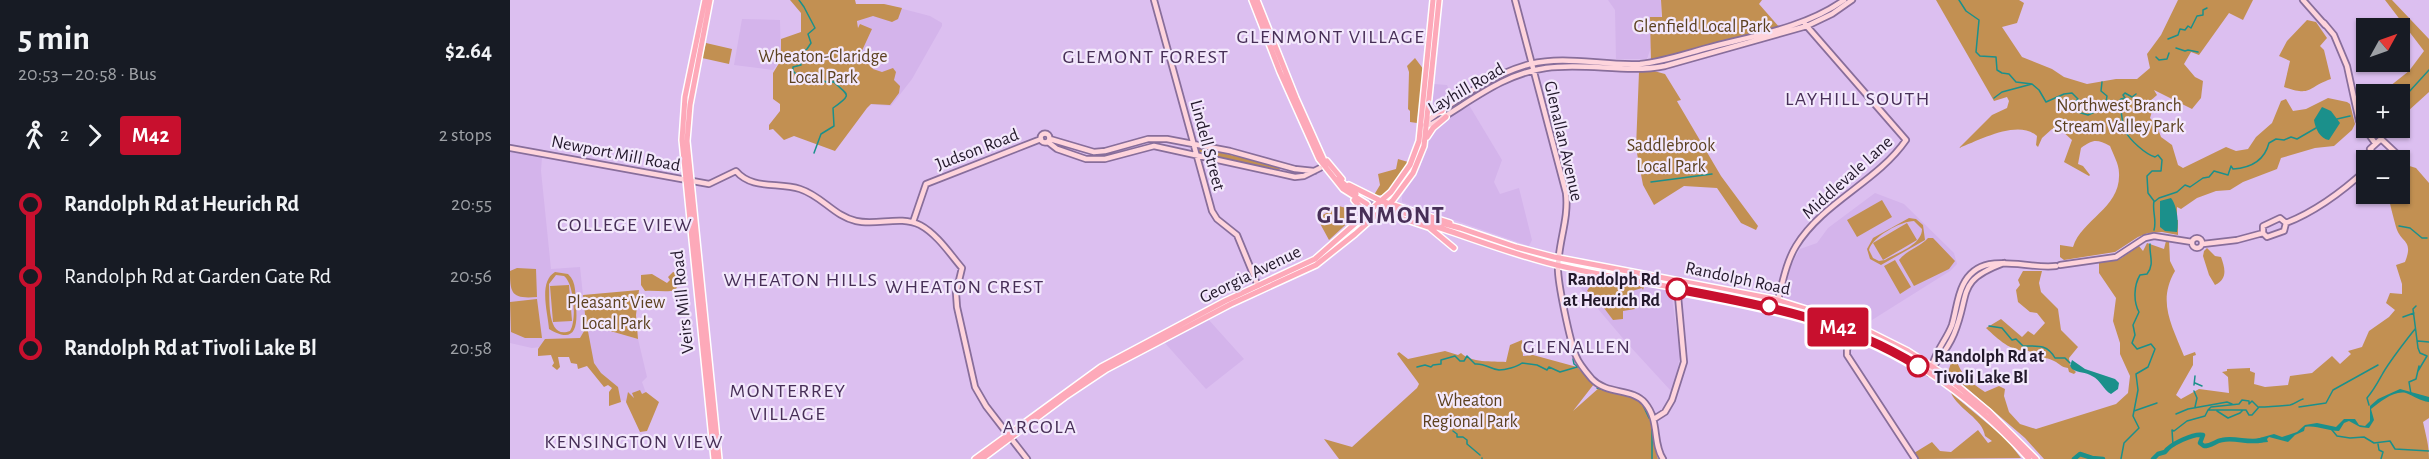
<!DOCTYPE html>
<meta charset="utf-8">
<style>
body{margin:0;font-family:"Alegreya Sans",sans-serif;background:#20242c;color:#f1f3f6;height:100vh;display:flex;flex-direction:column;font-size:22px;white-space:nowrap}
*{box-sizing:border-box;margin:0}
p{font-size:20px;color:#9ea1a6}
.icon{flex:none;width:33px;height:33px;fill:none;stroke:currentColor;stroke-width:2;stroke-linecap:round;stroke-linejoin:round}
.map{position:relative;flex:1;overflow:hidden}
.side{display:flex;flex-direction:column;background:#171b24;width:510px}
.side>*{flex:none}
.badge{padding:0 12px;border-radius:4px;font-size:21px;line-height:39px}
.needle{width:39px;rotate:50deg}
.controls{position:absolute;left:1846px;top:18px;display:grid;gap:12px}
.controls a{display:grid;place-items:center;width:54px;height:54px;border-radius:0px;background:#171b24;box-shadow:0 2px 4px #0004;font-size:30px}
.map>.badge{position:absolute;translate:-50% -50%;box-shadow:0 0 0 3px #fff}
.legs{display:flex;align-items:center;gap:9px;height:66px;padding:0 18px;font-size:20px}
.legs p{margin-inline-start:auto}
.head{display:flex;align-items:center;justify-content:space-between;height:102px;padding:0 18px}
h1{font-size:33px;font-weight:700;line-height:45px}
ul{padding:0 18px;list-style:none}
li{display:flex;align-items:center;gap:21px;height:72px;font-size:22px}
li i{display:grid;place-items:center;width:9px;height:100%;margin:0 8px;background:currentColor}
li i::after{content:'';width:15px;height:15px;margin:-8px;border:4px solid;border-radius:50%;background:#171b24}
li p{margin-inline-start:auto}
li:first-child i{background:linear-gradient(#0000 50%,currentColor 0)}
li:last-child i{background:linear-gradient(currentColor 50%,#0000 0)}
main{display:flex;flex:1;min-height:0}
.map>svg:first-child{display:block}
.built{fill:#d4b4eb}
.green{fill:#c29052;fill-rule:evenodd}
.water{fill:#1b908b}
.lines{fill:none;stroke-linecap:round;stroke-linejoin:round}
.stream{stroke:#1b908b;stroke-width:1.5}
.river{stroke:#1b908b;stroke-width:4.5}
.primary-tunnel{stroke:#b79ec9;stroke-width:5;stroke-dasharray:5 2.5;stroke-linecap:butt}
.secondary-casing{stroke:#886e9b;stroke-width:8}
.primary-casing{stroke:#fff;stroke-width:8}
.secondary{stroke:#fed4dc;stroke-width:4.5}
.primary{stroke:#fda9b9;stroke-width:5}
.line-1-casing{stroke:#fff;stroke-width:14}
.line-1{stroke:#c8102e;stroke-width:9}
.stop-1-dot{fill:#fff;stroke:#c8102e;stroke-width:3}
.labels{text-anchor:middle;stroke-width:4.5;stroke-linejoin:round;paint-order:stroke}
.park-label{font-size:18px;fill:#5c4120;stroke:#f3e8fc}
.street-label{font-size:18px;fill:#23192b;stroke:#f3e8fc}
.stop-label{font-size:18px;font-weight:bold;fill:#23192b;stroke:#f3e8fc;text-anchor:end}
.neighbourhood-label{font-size:20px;letter-spacing:1.5px;fill:#472f57;stroke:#f3e8fc}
.district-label{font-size:24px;font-weight:bold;letter-spacing:1.5px;fill:#472f57;stroke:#f3e8fc}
</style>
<main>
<section class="side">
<div class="head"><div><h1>5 min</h1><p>20:53 – 20:58 · Bus</p></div><b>$2.64</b></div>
<div class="legs"><svg class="icon" aria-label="walk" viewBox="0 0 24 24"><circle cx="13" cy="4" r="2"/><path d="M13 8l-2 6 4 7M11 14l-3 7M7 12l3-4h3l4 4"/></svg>2<svg class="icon" aria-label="forward" viewBox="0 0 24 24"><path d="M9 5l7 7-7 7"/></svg><b class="badge" style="background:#c8102e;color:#fff">M42</b><p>2 stops</p></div>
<ul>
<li><i style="color:#c8102e"></i><b>Randolph Rd at Heurich Rd</b><p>20:55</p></li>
<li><i style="color:#c8102e"></i><span>Randolph Rd at Garden Gate Rd</span><p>20:56</p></li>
<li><i style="color:#c8102e"></i><b>Randolph Rd at Tivoli Lake Bl</b><p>20:58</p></li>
</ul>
</section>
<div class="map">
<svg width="1919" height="459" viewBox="0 0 1919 459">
<rect width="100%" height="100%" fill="#dcbff0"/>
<path class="built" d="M1098 0H1151V19L1137 59H1106L1105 10Z
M346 4H374L420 16 432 23V26L402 79 381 106 356 104Z
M232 19 270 20 271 59 263 70 224 65Z
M924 84 937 85 943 100 927 110 922 107Z
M959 105 992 160 984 182 990 194 1009 188 1022 240 1019 246 892 202V196L910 167 919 136 929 124Z
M0 151 32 157 31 171 41 269 70 267 76 324 128 339 137 377 132 382 137 396 135 431 129 430 117 401 110 400 106 387 90 374 79 359 76 342 22 348 0 343Z
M1365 193 1394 204 1444 253 1447 264 1440 271 1354 325 1274 298 1280 267 1290 249 1307 243 1318 228Z
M1056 271 1161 291 1170 355 1166 378 1161 391 1116 342Z
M698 319 734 359 696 389 655 343Z"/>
<path class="green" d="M280 0H345L346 4H374L392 8 388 19 382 22 363 16 347 21 348 28 350 24 362 29 350 55 351 61 355 58 363 69 372 72 383 68 386 72 384 80 390 86 389 93 380 105 361 104 357 108 325 151 284 136 274 140 263 129 259 130V125L270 111V104L263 99V73L271 60V39L291 32V13Z
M1151 0H1252L1249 4 1270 28C1233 38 1177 63 1141 62L1140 17H1152Z
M1426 0H1509L1514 3 1507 23 1492 27 1512 57 1542 69 1554 77 1577 84 1606 79H1627L1640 68 1637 54 1651 35 1668 0H1743L1733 20 1719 13 1689 55 1681 52 1674 64 1685 77 1693 81 1691 98 1682 109 1644 90 1647 95 1639 102 1643 108 1640 118 1647 126 1651 137 1662 145 1668 165 1673 168 1716 147 1726 151 1738 149 1746 137 1762 123 1771 101 1776 99 1783 111 1796 109 1818 98 1837 102 1840 104 1845 124 1842 130 1824 146 1805 148 1771 158 1767 169 1733 182 1720 190 1706 191 1687 198 1671 209 1667 207V215H1663V220H1668V235L1652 232 1638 233 1628 237 1605 252 1554 260 1550 257V245L1563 247C1572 219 1611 208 1609 173 1609 164 1603 154 1600 146 1587 139 1583 139 1571 148L1568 164 1573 166 1580 175 1579 176 1554 162 1562 140 1551 130 1542 129 1532 138 1528 147 1526 145 1527 136C1508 119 1470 140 1449 148L1482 115 1497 108 1499 101 1497 97 1484 101Z
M1875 0H1882L1919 39V92L1897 112 1890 115V94H1870L1899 71 1914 51Z
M1797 20 1806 22 1817 38 1810 46 1814 50 1821 79C1797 87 1803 97 1774 87L1780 61 1769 56 1777 41Z
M196 43 222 49 219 64 192 58Z
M905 58 914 70 907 123 900 122V111L898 109 899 72 897 66Z
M1144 71 1155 74 1171 100 1167 101 1168 103 1211 176 1248 226 1246 230 1231 223 1207 188 1174 186 1144 205 1133 185 1126 148 1129 72Z
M690 148 768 166 770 170 692 154 688 151Z
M888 159 898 162C892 174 879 200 864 195L870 185 868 174 886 169Z
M1893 164 1906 168 1919 183V418L1913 422C1916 436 1919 445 1919 459H1534L1515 438 1438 372 1444 354C1451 375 1457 380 1475 392L1489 386 1495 389 1494 396 1499 412 1510 424 1526 429 1606 404 1618 393 1620 376 1610 354V343L1603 321 1606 298 1589 273V263L1610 259 1629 246 1633 251 1637 243 1654 249 1656 241H1659L1660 261 1665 271C1647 302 1662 325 1674 356L1685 352 1686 355 1683 356V365L1666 395 1671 399 1689 389 1719 393 1718 377 1712 372 1717 371V369L1740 368V371L1745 373 1744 384 1755 387 1778 385 1780 376 1802 373 1822 356 1830 364 1841 354 1838 351 1852 347 1859 331 1879 317 1885 310 1876 303 1880 293 1892 294V284L1886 265 1895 262C1904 239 1891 244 1886 227 1883 216 1880 205 1878 194H1890V166Z
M1372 200 1382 217 1347 237 1337 220Z
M825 205 836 208 843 218 819 240 807 218 822 210V208Z
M1399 218 1406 219 1413 225 1415 240 1371 265 1360 259 1357 249 1363 238ZM1404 221 1412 229C1412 245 1387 253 1375 260L1369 261 1363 258 1359 250C1362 237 1391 221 1404 221Z
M1397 223 1407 240 1373 260 1363 243Z
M1418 238H1423L1445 261 1439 269 1404 286 1389 260C1397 250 1410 247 1418 238Z
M1697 248 1705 256 1711 257C1715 268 1718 279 1705 285L1699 275 1693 256 1694 251Z
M1385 260 1401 287 1390 294 1374 266Z
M7 268 26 269 27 297C2 299 0 294 0 271Z
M1513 271H1532L1529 283 1531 292 1548 309 1551 330 1568 347 1559 358 1560 366 1566 372 1564 374 1559 372 1558 368C1551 367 1550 364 1544 361 1534 356 1527 359 1519 351 1501 352 1489 340 1476 328L1491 319 1512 337 1518 331 1524 335 1535 323 1527 313 1520 312 1508 302 1506 290 1510 285 1508 280Z
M45 272 58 274C67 282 65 295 66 306 68 329 64 344 39 329 38 313 28 282 45 272ZM46 275 54 276C64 283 67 321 60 331 36 340 40 299 39 284Z
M163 272 170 274 166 290C156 293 146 290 135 291L131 285V275L142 274 157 283 160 280 158 277Z
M1085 278 1134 287 1133 290 1132 288 1122 291 1125 309 1113 311V319L1103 320 1085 296 1077 291Z
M59 285 62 321 43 322 40 286Z
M129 290 126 315 128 339 76 324 73 295Z
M27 299 32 338H15L1 332 0 302Z
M77 326 84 363 91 373 108 387 111 402 99 406V392L102 388 98 385 94 387 77 366 68 369 67 364 61 363 59 357H48L50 367 47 370 42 366 44 363 41 355 28 356V349L35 339 70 338Z
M1012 340 1013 356 1023 355 1067 367 1084 384 1063 411 1090 387C1124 397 1141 395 1145 435 1146 444 1145 451 1148 459H829L814 439 842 447 907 388 909 384 907 381 887 354 889 352 898 359 935 351 948 355 951 353C961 363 982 361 996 362L1000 345Z
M130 390 132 394 136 392 149 402 137 431 130 432 116 402 118 392 124 398 122 393Z
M1441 393 1496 439 1511 458 1409 459 1404 453 1422 442 1430 451 1441 452 1468 430 1478 443 1482 441 1475 436C1473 419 1448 409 1441 393Z"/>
<path class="water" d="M1812 107 1821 111 1830 123 1819 140C1810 139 1805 128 1804 120Z
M1661 198C1667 205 1669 222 1667 232L1655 231 1650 227V201Z
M1562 360 1575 369 1605 379 1609 383 1608 389 1601 394C1593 390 1591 380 1582 376 1576 372 1568 373 1562 369L1560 366Z
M1890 389 1919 397V402C1910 401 1904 396 1896 393 1884 390 1870 402 1861 409L1864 420 1859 428 1850 427 1839 421 1834 423 1829 431C1817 431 1807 425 1795 427L1794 431 1785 435 1778 442 1759 437 1757 439 1758 442 1747 443 1746 439 1764 434 1772 437 1787 432 1795 425 1807 423 1826 427 1834 419H1845L1849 425 1855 426 1860 421V406L1868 399Z"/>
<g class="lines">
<path class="stream" d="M289 0 294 7 305 28 298 34 301 43 297 49 289 55 291 65 283 67V71L289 77 308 78 320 84 323 81C336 95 345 93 323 108L324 126 311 134 304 153
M1449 0 1456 11 1469 20 1466 52 1470 56 1486 57 1487 70 1492 73 1499 74 1506 82 1522 84 1529 90 1536 102 1554 94 1562 93 1568 99 1560 106 1561 110 1578 115 1604 103 1610 106C1612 114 1612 123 1615 131 1620 140 1635 154 1645 157L1648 155 1652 160 1651 171H1642L1637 176 1638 193 1644 201C1642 211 1647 220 1644 230
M1658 39 1668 35 1670 29 1675 30 1678 26 1681 28 1687 16 1693 15V10L1697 8
M1666 48 1675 51 1678 50 1688 52
M1646 57 1649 60 1657 59 1659 53
M1592 82 1591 91 1597 96 1595 108
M1890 97 1898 93 1919 70
M1484 98 1492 92 1522 84
M1607 104 1611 99 1615 98 1613 95 1615 93 1622 97 1626 94
M1855 114H1857
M1827 119 1840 116
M1141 182 1202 174
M1644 202 1649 198 1667 192 1675 185 1680 187 1693 178 1699 177 1704 171 1718 175 1721 166 1723 169C1740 168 1754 162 1759 143L1766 139 1774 140 1781 137 1787 139 1806 128
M1889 226 1900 228 1912 238H1917
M1906 306 1903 309 1908 348 1910 353 1917 356 1908 371
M1893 317 1904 313
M1479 326 1492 328 1502 340 1506 339 1513 346C1528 346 1537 344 1545 358H1555L1560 363
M1908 341 1919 342
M1063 359 1064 364 1072 370
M907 367 915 365 921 367 923 365 931 364V360L945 356 950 361H954L957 356 965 364C975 363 980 369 989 370 995 370 1007 367 1012 363L1027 365 1037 370 1039 367 1050 372 1067 367
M1685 383 1692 386
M1684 385 1685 376
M1087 388 1123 397
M1684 391 1687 398 1685 407
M1901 394 1899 382 1906 379 1909 366
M1132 403 1139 418
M1859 405 1857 398C1864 390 1868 382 1873 373 1882 358 1894 343 1905 329
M1789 407 1816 403 1823 390 1868 365
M1698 410 1701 407 1729 404 1732 400 1739 401V404L1742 401 1748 407
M1624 411 1647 403
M1707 411 1718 418 1730 413 1733 410
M1666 414 1678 409 1717 402 1722 404
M1142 425V459
M1822 430 1827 436 1840 438 1854 437 1864 443 1880 441 1885 449 1919 451
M943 431 947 434V437H953L957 440V444L970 455
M1868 444 1869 450 1873 452 1871 459
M1663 445 1662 430 1664 431 1677 421 1695 416 1698 410H1736L1739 415H1742L1749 407C1760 407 1770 406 1780 405 1785 404 1789 400 1793 399
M972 458V459
M1611 459 1614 443 1629 428 1623 416 1628 390 1626 374 1638 367 1645 349 1641 344 1627 349 1622 343 1625 335 1623 325 1629 312C1623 301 1624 285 1630 275L1637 274C1645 264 1639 255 1640 244"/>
<path class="river" d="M1564 459 1570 454 1582 458 1593 459
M1643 459 1648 454 1655 452C1660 444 1684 433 1693 435L1690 443 1694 446C1702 446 1705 441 1712 440 1726 437 1739 444 1752 440"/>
<path class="primary-tunnel" d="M859 201 883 210"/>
<g class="secondary-casing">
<path id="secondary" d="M644 0 702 211 707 219 727 235 748 286
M1005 0 1056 193C1059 218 1049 240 1048 266 1047 281 1060 341 1066 356 1069 364 1076 372 1082 379 1097 395 1123 388 1135 403 1150 421 1142 442 1153 459
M1793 0 1815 25
M1814 23 1824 35 1837 66 1849 121 1865 143
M917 121C948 99 982 74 1020 64 1056 55 1093 66 1130 64 1152 62 1175 54 1197 48 1242 36 1295 28 1334 0
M915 125 922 124C959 103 992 74 1036 68 1076 62 1116 74 1155 66L1297 26 1322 14 1342 0
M530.5 138a4.5 4.5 0 1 1 9 0a4.5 4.5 0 1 1-9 0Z
M540 139 584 152 595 151 638 139H657L720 151 785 169 804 171
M538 142 547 149 576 159H595L644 146 785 177 794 176 810 168
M0 148 199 184 226 171C242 190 268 182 290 189 312 196 324 216 346 221 367 226 390 215 410 225 427 234 440 254 452 268L446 293 447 307 465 387 476 406 517 459
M1869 160 1860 149 1871 139 1888 155 1886 160
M403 222 416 184 531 139
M1776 223C1807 211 1833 191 1857 169
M1753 233V226L1770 218 1776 223
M1682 243a5 5 0 1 1 10 0a5 5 0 1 1-10 0Z
M1693 244 1727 240 1753 233 1757 237 1774 231 1776 223
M1550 265 1606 257 1635 238 1644 236 1682 242
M1266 307C1272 287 1275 264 1286 246 1313 202 1367 182 1396 140L1295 24
M1343 333 1337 350V355L1405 459
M1422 367C1424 353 1437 339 1442 325 1446 312 1447 297 1453 285 1471 248 1514 270 1546 266
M1419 373C1428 359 1437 351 1444 334 1461 293 1445 281 1494 263
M1144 419 1155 412 1162 400 1174 362 1167 285"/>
</g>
<g class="primary-casing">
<path id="primary" d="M195 0 175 97 172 140 204 459
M200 0 180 105 177 141 209 459
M742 0 770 72 809 159 833 189 857 204
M747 0 786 98 816 165
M919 106 924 112 932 111
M917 137 923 128 936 117
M817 161 832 179
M828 179 846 194
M839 185 871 201 940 223
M844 200 852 209 854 216
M883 210 950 228 1006 247 1044 257 1264 299 1344 324 1398 351 1432 373 1479 412 1526 459
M870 211 924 229
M921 225C965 239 1009 257 1055 267 1135 285 1217 293 1296 315 1382 340 1460 393 1519 459
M920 228 944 248
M465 459 591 367 715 301 805 259 881 192 900 165 909 141 923 0
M472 459 555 397 597 369 721 304 806 265 845 234 883 200 903 173 914 146 929 0"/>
</g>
<use href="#secondary" class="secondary"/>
<use href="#primary" class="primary"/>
</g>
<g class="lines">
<g class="line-1-casing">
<path id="line-1" d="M1167 289C1253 305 1332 319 1408 366"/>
</g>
<use href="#line-1" class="line-1"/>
</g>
<g class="stop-1-dot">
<circle cx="1167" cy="289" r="10"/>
<circle cx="1259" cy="306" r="8"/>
<circle cx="1408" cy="366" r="10"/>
</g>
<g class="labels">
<g class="park-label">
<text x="1192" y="32">Glenfield Local Park</text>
<text x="313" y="62">Wheaton-Claridge<tspan x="313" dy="21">Local Park</tspan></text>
<text x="1609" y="111">Northwest Branch<tspan x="1609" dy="21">Stream Valley Park</tspan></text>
<text x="1161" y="151">Saddlebrook<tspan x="1161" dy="21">Local Park</tspan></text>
<text x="106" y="308">Pleasant View<tspan x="106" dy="21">Local Park</tspan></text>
<text x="960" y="406">Wheaton<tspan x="960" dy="21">Regional Park</tspan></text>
</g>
<g class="street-label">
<text transform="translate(956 88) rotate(-30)" y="6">Layhill Road</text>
<text transform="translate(1054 141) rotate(77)" y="6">Glenallan Avenue</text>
<text transform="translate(698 145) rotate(75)" y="6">Lindell Street</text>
<text transform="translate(467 149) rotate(-21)" y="6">Judson Road</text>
<text transform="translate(106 153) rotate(11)" y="6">Newport Mill Road</text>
<text transform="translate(1337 177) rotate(-42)" y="6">Middlevale Lane</text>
<text transform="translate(740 274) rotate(-26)" y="6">Georgia Avenue</text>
<text transform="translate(1228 278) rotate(12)" y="6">Randolph Road</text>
<text transform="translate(172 302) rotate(-96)" y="6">Veirs Mill Road</text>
</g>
<g class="stop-label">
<text x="1150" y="285">Randolph Rd<tspan x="1150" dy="21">at Heurich Rd</tspan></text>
<text x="1424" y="362" text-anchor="start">Randolph Rd at<tspan x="1424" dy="21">Tivoli Lake Bl</tspan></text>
</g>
<g class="neighbourhood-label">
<text x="821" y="43">GLENMONT VILLAGE</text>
<text x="636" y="63">GLEMONT FOREST</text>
<text x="1348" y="105">LAYHILL SOUTH</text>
<text x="115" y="231">COLLEGE VIEW</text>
<text x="291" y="286">WHEATON HILLS</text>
<text x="455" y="293">WHEATON CREST</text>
<text x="1067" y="353">GLENALLEN</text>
<text x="278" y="397">MONTERREY<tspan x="278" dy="23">VILLAGE</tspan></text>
<text x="530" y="433">ARCOLA</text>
<text x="124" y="448">KENSINGTON VIEW</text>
</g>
<g class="district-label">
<text x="871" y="223">GLENMONT</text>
</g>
</g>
</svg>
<div class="controls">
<a><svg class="needle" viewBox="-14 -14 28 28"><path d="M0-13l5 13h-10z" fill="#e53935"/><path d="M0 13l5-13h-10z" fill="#9ea1a6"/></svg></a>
<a>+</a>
<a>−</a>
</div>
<b class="badge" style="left:1328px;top:327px;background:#c8102e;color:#fff">M42</b>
</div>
</main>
